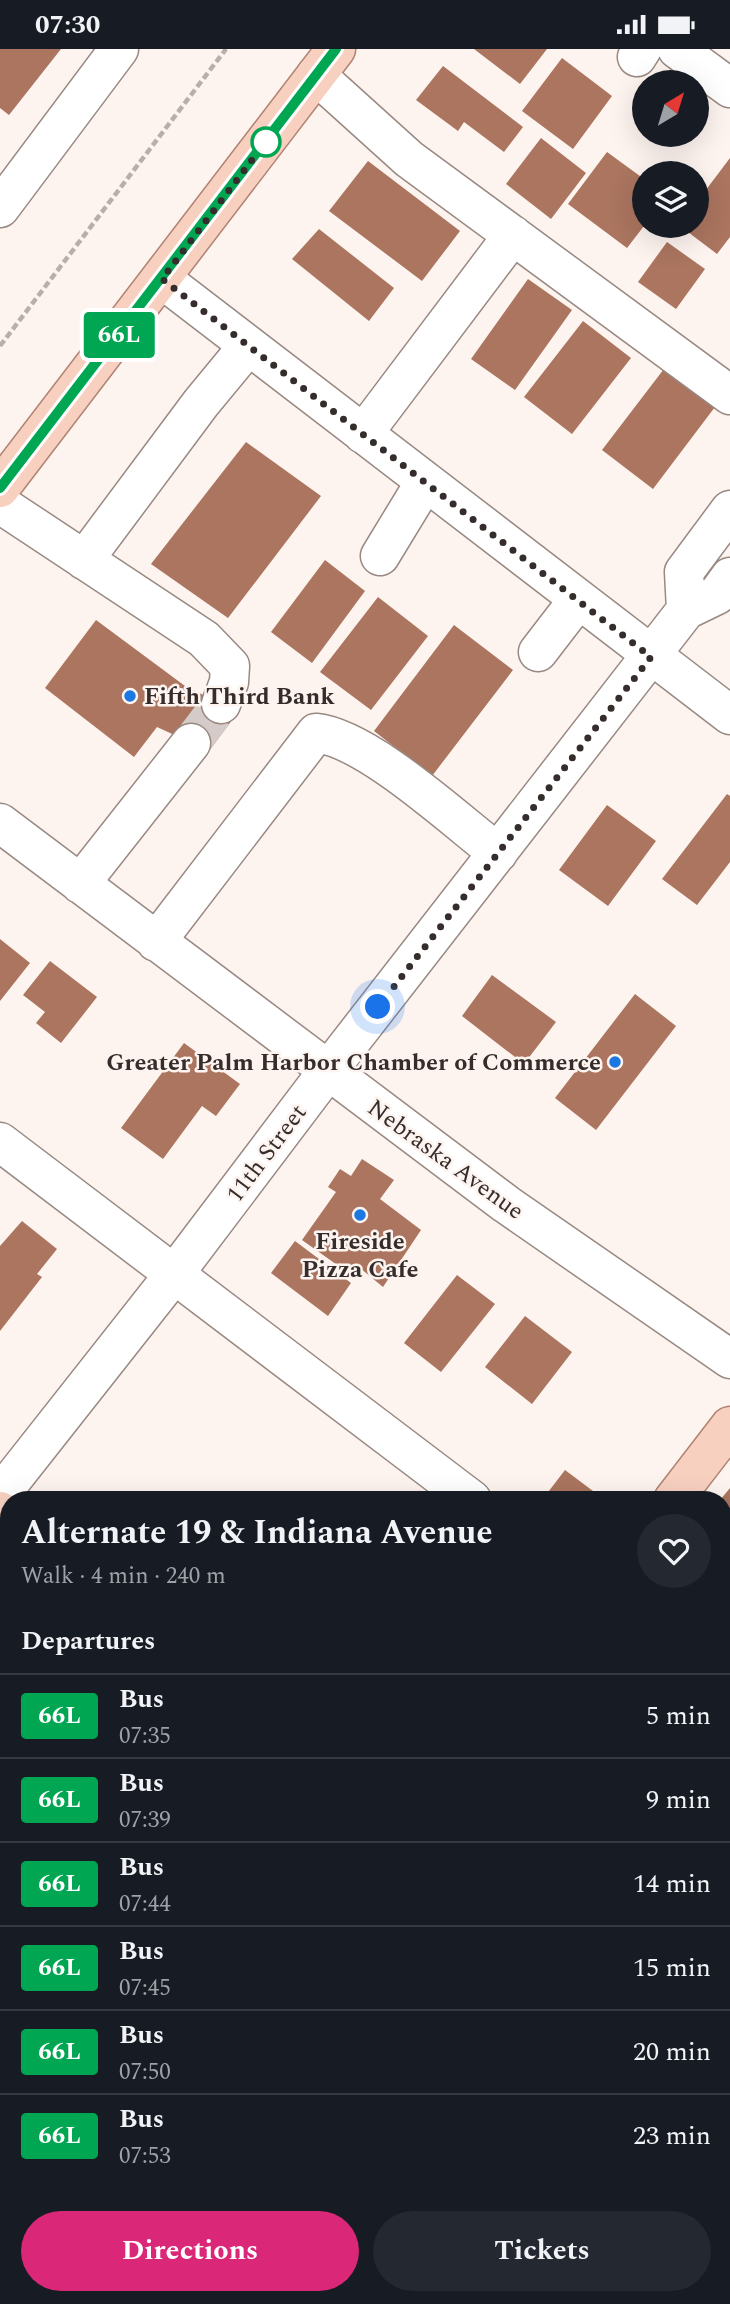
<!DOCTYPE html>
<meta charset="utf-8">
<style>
body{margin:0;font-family:Spectral,serif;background:#242831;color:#f1f3f6;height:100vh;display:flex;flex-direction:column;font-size:26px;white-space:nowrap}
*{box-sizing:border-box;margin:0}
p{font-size:23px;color:#9ea1a6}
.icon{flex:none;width:38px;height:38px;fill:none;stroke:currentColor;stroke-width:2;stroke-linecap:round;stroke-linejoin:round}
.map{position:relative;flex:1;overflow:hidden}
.details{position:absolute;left:0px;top:1442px;width:732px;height:814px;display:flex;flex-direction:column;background:#171b24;border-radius:28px 28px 0 0;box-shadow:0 7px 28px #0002}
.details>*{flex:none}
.badge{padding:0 14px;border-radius:5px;font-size:24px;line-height:46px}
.needle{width:46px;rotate:38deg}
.buttons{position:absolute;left:632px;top:21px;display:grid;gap:14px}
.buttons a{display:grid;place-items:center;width:77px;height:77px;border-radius:50%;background:#171b24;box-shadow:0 7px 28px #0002;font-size:35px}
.you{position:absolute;width:35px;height:35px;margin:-18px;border:5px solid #fff;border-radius:50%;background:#1a73e8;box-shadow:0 0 0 10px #1a73e833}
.map>.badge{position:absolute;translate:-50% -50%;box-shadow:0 0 0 4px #fff}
h2{padding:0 21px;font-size:26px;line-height:63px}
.round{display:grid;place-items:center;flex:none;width:74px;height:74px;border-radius:37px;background:#242831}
.head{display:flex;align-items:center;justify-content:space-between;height:119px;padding:0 21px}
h1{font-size:33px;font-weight:700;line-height:52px}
.action{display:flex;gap:14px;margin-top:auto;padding:14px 21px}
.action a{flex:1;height:80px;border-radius:42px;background:#db2777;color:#fff;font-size:28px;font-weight:700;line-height:80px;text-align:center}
.action a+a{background:#242831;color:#f1f3f6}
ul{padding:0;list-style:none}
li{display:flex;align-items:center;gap:21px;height:84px;padding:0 21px;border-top:2px solid #363941}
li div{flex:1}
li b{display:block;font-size:26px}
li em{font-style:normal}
li .badge{min-width:77px;font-weight:700;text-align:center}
.status{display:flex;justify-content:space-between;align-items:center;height:49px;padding:0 35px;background:#171b24;direction:ltr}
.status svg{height:19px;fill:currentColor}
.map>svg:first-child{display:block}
.building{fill:#ab755f}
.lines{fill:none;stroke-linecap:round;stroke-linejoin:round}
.minor-tunnel{stroke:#d5cbc8;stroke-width:38;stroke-dasharray:38 19;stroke-linecap:butt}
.minor-casing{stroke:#988982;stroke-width:41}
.major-casing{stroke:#b08271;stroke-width:41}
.path{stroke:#b8afab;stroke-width:4.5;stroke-dasharray:7 3.5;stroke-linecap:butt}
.minor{stroke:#fff;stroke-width:38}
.major{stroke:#f7d0c0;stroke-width:38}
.line-casing{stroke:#fff;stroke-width:16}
.line{stroke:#00a651;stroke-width:10}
.walk{stroke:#342d2b;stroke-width:7;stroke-dasharray:0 12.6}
.stop-dot{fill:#fff;stroke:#00a651;stroke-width:3.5}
.poi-dot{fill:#1b78e2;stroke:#fdf3ef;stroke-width:2.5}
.labels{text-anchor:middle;stroke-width:5;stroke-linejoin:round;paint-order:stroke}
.poi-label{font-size:24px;font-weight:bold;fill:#342d2b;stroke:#fdf3ef;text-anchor:start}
.street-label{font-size:24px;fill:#342d2b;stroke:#fdf3ef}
</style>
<div class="status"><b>07:30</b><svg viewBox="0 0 49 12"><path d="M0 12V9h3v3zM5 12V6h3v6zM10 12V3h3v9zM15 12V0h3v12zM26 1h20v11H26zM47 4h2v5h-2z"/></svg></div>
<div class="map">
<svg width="730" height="2255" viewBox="0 0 730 2255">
<rect width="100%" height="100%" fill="#fdf3ef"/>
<path class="building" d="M0 0H61L9 66 0 59Z
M474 0H547L520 35Z
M562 9 612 47 573 100 522 62Z
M443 17 523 78 504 103 464 73 458 82 416 51Z
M541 89 586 124 551 170 506 135Z
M607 103 644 130V177L627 199 568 155Z
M730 109V188L717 205 680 177H696V154Z
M368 112 460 182 422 232 329 162Z
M319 180 394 239 369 272 292 210Z
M667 193 705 220 676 260 638 233Z
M528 230 572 261 515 341 471 310Z
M583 272 631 309 572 385 524 348Z
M670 312 721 350 653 440 602 401Z
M246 393 321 447 228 569 151 515Z
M325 511 365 542 312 614 271 583Z
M378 548 428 587 371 661 320 623Z
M96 571 185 637 238 663 209 702 157 678 134 708 45 639Z
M454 576 513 621 432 727 374 682Z
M727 745 730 747V813L697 856 662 830Z
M607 756 656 792 608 857 559 821Z
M0 890 30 914 0 952Z
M50 912 97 948 61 994 36 974 45 963 23 946Z
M492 926 556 973 524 1015 462 967Z
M635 945 676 977 596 1081 555 1049Z
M184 994 240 1035 216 1067 202 1057 163 1110 121 1079Z
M362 1110 394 1131 380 1150 421 1181 383 1238 360 1219 354 1228 302 1191 336 1143 328 1138 340 1120 351 1127Z
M22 1172 57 1200 37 1225 42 1228 0 1282V1197Z
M295 1192 351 1234 328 1267 271 1224Z
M457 1226 495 1255 441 1323 404 1294Z
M525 1267 572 1303 532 1355 485 1318Z
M565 1421 605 1451H542Z
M730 1439V1500L723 1495 720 1451Z
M9 1616V1715L0 1708V1617Z
M723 1678 730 1684V1708L723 1717Z
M9 2130V2218L0 2212V2142Z"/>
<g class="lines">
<path class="minor-tunnel" d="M191 694 221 655"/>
<g class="minor-casing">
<path id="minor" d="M677 0 730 39
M637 8 642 0
M316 26 409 110 730 346
M0 159 119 0
M162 230 730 666
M363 385 513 186
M0 455 204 590 230 617 229 633 221 655
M380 507 425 433
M84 511 201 354 248 297
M686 561 684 523 730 461
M538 603 578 551
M0 774 506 1155 730 1310
M80 835 191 694
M156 893 316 684C367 689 455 771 498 804
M0 1093 472 1451
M0 1446 175 1224 327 1023 686 561 717 546 730 528
M723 1641 730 1647
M0 1768 9 1775
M723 1807 730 1798
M723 2018 730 2024
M0 2051 9 2058
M723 2172 730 2163
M723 2242 730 2232
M258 2247 268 2255
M60 2255 67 2247
M384 2255 390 2247
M658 2255 664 2247"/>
</g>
<g class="major-casing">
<path id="major" d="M0 439 336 0
M673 1451 730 1377
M0 1462 9 1469"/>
</g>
<path class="path" d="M0 297 226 0"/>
<use href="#minor" class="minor"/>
<use href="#major" class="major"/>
</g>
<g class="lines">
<g class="line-casing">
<path id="line" d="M0 439 336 0"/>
</g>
<use href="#line" class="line"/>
<path class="walk" d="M266 93 270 87 162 230 651 608 378 958"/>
</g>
<circle class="stop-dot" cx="266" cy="93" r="14"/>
<g class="poi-dot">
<circle cx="130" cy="647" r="7"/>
<circle cx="615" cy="1013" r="7"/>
<circle cx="360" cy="1166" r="7"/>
</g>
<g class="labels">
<g class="poi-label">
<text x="144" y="655">Fifth Third Bank</text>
<text x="601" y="1021" text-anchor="end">Greater Palm Harbor Chamber of Commerce</text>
<text x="360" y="1200" text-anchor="middle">Fireside<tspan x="360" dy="28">Pizza Cafe</tspan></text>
</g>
<g class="street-label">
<text transform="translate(266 1104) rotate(-53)" y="8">11th Street</text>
<text transform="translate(446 1110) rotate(36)" y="8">Nebraska Avenue</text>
</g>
</g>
</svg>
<div class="buttons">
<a><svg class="needle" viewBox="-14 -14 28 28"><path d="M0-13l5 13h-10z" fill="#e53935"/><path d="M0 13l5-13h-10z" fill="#9ea1a6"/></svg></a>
<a><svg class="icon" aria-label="layers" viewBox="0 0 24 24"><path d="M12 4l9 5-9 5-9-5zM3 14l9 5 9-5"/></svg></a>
</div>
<div class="you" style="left:378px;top:958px"></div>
<b class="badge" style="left:119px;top:286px;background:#00a651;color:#fff">66L</b>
<section class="details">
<div class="head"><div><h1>Alternate 19 &amp; Indiana Avenue</h1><p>Walk · 4 min · 240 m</p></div><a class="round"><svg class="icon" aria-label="heart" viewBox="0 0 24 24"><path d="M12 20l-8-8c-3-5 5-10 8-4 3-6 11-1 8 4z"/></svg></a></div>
<h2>Departures</h2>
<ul>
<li><span class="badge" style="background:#00a651;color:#fff">66L</span><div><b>Bus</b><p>07:35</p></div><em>5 min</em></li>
<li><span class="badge" style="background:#00a651;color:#fff">66L</span><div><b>Bus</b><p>07:39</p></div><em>9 min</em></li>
<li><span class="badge" style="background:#00a651;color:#fff">66L</span><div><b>Bus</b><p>07:44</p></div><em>14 min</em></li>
<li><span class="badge" style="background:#00a651;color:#fff">66L</span><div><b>Bus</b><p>07:45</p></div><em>15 min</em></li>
<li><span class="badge" style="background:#00a651;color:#fff">66L</span><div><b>Bus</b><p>07:50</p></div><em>20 min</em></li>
<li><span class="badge" style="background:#00a651;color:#fff">66L</span><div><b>Bus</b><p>07:53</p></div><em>23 min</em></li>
</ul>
<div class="action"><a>Directions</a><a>Tickets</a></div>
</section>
</div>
